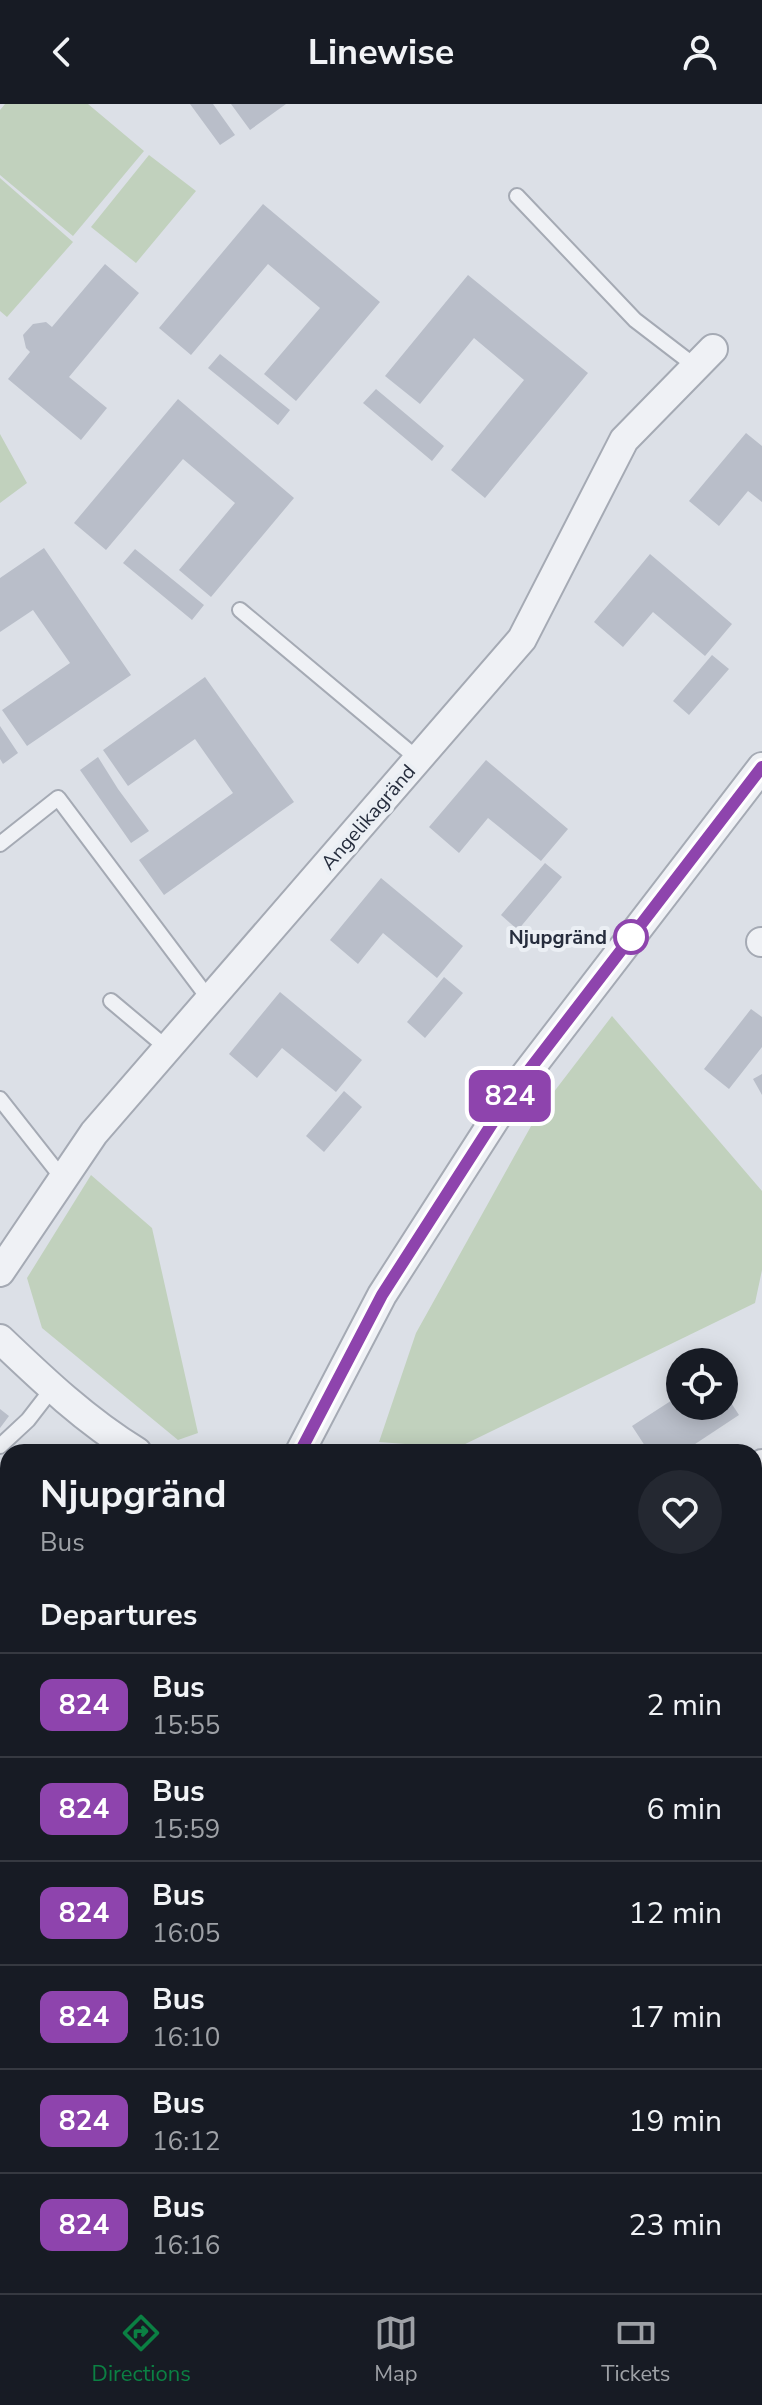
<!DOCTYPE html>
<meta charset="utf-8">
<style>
body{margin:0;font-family:"Nunito Sans",sans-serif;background:#242831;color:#f1f3f6;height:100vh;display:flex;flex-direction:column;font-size:30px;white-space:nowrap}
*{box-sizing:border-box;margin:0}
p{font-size:26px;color:#9ea1a6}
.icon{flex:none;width:44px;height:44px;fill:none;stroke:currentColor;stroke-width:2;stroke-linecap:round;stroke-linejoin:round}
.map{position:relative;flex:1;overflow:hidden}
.sheet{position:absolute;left:0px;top:1340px;width:762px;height:850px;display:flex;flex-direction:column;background:#171b24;border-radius:24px 24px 0 0;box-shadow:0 4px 20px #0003}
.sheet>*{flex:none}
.badge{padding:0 16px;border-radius:12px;font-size:28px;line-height:52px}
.fabs{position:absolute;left:666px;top:1244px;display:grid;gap:16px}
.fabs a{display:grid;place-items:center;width:72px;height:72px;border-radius:50%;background:#171b24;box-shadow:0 4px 20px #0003;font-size:40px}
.map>.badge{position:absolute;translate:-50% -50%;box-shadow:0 0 0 4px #fff}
h2{padding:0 40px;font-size:30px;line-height:72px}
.round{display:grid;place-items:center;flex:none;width:84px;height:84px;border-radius:42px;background:#242831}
.head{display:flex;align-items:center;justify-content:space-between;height:136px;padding:0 40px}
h1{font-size:38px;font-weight:700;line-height:60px}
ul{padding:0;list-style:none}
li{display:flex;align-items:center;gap:24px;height:104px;padding:0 40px;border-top:2px solid #363941}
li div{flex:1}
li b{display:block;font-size:30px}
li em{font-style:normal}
li .badge{min-width:88px;font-weight:700;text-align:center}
header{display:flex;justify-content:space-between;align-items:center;height:104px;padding:0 40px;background:#171b24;font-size:36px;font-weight:700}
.dock{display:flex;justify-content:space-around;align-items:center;height:112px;border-top:2px solid #363941;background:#171b24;font-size:22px;color:#9ea1a6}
.dock a{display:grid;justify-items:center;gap:4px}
.dock .current{color:#0b8043}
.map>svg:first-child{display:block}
.green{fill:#c1d1bd}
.building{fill:#b9bec9}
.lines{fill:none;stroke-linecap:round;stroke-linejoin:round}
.service-casing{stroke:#a5aab4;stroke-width:18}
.minor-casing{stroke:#a5aab4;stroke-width:32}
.service{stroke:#eff1f5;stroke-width:14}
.minor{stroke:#eff1f5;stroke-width:28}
.line-casing{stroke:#fff;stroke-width:18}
.line{stroke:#8e44ad;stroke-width:12}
.stop-dot{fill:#fff;stroke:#8e44ad;stroke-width:4}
.labels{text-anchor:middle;stroke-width:8;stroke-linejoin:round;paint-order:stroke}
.street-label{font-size:20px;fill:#262d3d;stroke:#ebeff4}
.stop-label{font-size:20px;font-weight:bold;fill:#262d3d;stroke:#ebeff4;text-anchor:end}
</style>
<header><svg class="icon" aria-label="back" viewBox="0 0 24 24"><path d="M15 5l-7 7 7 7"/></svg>Linewise<svg class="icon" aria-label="person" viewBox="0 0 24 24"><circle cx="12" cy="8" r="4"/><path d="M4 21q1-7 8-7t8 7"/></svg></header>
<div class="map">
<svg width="762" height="2189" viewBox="0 0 762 2189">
<rect width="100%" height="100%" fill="#dce0e7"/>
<path class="green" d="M5 0H88L144 47 73 132 0 71V6Z
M149 51 196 87 136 159 91 123Z
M0 74 73 138 7 213 0 207Z
M0 330 27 379 0 399Z
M612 912 762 1087V1166L755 1199 457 1344 379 1338 416 1229 540 1006Z
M91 1071 152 1124 198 1329 178 1336 42 1224 27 1174Z
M754 1817H762V2189H543L539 2182H754Z"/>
<path class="building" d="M190 0H213L235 31 220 41Z
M231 0H286L250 26Z
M263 100 380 198 296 297 264 270 320 204 268 160 191 251 159 224Z
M105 160 139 189 69 273 107 304 81 336 8 275 30 248 26 244 23 231 33 220 46 218 52 223Z
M468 171 588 269 485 394 451 366 524 276 474 234 420 300 385 272Z
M220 250 290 306 278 321 208 264Z
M376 285 444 342 432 357 363 299Z
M178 295 294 394 211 493 179 466 235 399 183 355 106 446 74 419Z
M746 329 762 342V398L748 387 719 422 689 397Z
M44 444 131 571 27 642 2 606 70 559 33 506 0 528V474Z
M135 445 204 501 192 516 123 459Z
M650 450 732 520 705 552 653 508 623 543 594 518Z
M712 551 729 565 689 611 673 597Z
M205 573 294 698 164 791 139 756 233 689 195 635 128 682 103 646Z
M0 622 18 649 3 660 0 655Z
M98 653 118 685 149 727 131 739 80 666Z
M486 656 568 725 541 757 488 714 459 749 429 723Z
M545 759 562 773 518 826 501 811Z
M381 774 463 842 437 874 383 829 358 860 330 836Z
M444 873 463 889 425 934 407 918Z
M280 888 362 956 336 988 282 944 257 974 229 950Z
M751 905 762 913V943L729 985 704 965Z
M762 970V991L753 975Z
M344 987 362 1003 324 1048 306 1032Z
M724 1288 739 1311 683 1348H649L632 1322 680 1291V1302H724Z
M0 1305 9 1312 0 1324Z
M0 1430 8 1439V1454L4 1457 0 1452Z
M8 1475V1555L0 1562V1482Z
M5 1593 8 1597V1611L0 1617V1597Z
M754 1681 762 1683V1743L754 1742Z
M762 1817V1879L754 1881V1819Z"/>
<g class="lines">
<g class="service-casing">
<path id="service" d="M517 92 635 216 695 262
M240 506 418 655
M0 740 58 694 209 895
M111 897 167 944
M0 995 63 1075
M0 1342 28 1316 52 1285"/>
</g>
<g class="minor-casing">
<path id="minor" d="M761 838H762
M0 1168 94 1029 522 535 624 336 713 245
M0 1235C43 1276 86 1317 137 1348
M300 1348 382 1191 513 987 762 663
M754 1365 762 1360
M754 1565 762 1557
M0 1915 8 1900"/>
</g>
<use href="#service" class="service"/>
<use href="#minor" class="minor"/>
</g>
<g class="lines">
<g class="line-casing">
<path id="line" d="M300 1348 382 1191 513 987 762 663"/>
</g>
<use href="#line" class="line"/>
</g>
<circle class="stop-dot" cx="631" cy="833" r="16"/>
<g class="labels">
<g class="street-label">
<text transform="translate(368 713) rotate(-49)" y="7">Angelikagränd</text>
</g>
<g class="stop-label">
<text x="607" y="840">Njupgränd</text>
</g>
</g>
</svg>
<div class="fabs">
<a><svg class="icon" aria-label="locate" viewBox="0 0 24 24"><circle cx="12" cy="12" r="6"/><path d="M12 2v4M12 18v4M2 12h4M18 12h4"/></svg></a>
</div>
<b class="badge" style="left:510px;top:992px;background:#8e44ad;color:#fff">824</b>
<section class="sheet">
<div class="head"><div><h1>Njupgränd</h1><p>Bus</p></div><a class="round"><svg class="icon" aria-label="heart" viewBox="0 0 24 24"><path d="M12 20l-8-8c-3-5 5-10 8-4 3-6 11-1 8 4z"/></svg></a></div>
<h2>Departures</h2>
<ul>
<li><span class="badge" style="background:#8e44ad;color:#fff">824</span><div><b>Bus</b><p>15:55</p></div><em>2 min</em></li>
<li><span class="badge" style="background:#8e44ad;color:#fff">824</span><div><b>Bus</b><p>15:59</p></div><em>6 min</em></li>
<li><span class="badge" style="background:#8e44ad;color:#fff">824</span><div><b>Bus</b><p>16:05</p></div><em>12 min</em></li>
<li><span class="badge" style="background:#8e44ad;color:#fff">824</span><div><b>Bus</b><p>16:10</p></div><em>17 min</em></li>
<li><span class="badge" style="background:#8e44ad;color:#fff">824</span><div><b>Bus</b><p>16:12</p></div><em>19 min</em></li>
<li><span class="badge" style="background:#8e44ad;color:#fff">824</span><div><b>Bus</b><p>16:16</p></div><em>23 min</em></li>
</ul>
</section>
</div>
<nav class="dock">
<a class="current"><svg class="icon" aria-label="directions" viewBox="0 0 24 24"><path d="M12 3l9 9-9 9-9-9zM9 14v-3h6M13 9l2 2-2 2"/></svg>Directions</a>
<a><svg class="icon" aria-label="map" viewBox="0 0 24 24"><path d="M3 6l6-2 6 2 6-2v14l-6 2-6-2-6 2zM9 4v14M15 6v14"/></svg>Map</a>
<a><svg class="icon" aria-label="tickets" viewBox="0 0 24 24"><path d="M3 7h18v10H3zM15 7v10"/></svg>Tickets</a>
</nav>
